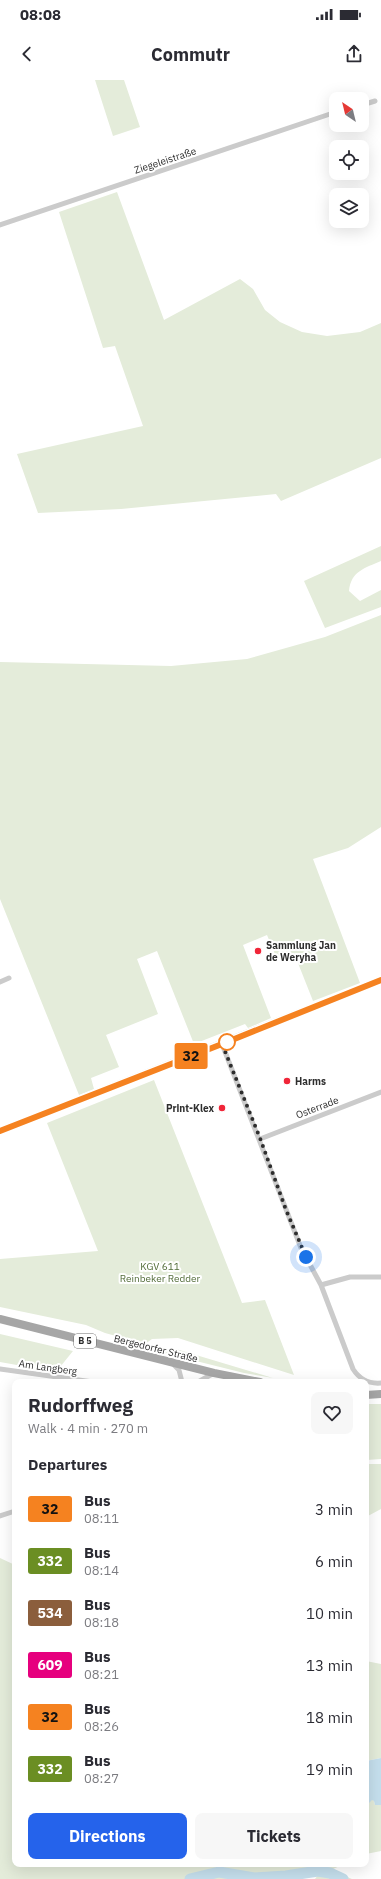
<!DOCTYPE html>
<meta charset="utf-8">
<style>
body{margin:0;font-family:"IBM Plex Sans",sans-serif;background:#f7f7f7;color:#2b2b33;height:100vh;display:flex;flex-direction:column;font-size:15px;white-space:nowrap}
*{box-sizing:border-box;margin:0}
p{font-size:13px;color:#7c7c81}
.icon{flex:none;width:22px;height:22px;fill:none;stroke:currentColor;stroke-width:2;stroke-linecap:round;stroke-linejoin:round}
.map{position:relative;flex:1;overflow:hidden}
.drawer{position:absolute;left:12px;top:1299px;width:357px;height:488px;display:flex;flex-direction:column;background:#fff;border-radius:8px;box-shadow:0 4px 16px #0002}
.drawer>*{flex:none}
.badge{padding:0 8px;border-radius:3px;font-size:14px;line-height:26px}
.needle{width:26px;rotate:325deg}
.fabs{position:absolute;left:329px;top:12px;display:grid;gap:8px}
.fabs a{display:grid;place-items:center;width:40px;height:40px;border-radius:8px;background:#fff;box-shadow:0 4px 16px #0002;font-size:20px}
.you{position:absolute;width:20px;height:20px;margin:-10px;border:3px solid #fff;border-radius:50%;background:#1a73e8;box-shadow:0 0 0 6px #1a73e833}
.map>.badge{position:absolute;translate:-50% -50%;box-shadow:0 0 0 2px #fff}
h2{padding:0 16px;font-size:15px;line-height:36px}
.round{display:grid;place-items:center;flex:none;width:42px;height:42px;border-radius:8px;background:#f7f7f7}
.headline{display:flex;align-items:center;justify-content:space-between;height:68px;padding:0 16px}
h1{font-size:19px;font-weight:800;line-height:30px}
.cta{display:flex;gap:8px;margin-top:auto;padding:8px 16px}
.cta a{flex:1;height:46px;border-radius:8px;background:#2563eb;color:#fff;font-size:16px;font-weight:800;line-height:46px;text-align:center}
.cta a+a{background:#f7f7f7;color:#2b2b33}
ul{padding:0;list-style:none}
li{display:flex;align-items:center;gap:12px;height:52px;padding:0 16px}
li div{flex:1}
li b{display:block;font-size:15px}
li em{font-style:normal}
li .badge{min-width:44px;font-weight:700;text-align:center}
.status{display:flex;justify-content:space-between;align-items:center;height:28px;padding:0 20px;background:#fff;direction:ltr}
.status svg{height:11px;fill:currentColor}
header{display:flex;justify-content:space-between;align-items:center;height:52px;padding:0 16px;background:#fff;font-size:18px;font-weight:800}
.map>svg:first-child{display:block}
.green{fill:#e4ecda}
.water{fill:#c5dfed}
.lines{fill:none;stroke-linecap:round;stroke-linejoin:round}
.river{stroke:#c5dfed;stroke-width:11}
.minor{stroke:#cbcbcb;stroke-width:5}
.secondary{stroke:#b8b8b8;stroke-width:7}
.primary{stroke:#a6a6a6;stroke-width:8}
.line-casing{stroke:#fff;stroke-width:9}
.line{stroke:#f58220;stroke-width:6}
.walk{stroke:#2e2e2e;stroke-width:4;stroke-dasharray:0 7.2}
.poi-dot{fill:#f02538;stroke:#fff;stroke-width:1.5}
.stop-dot{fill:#fff;stroke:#f58220;stroke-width:2}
.labels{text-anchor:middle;stroke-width:4;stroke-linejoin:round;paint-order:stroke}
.shield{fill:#fff;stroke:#6d6d6d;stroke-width:1}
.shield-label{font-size:9px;font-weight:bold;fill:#2e2e2e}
.street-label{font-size:10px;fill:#2e2e2e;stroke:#fff}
.poi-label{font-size:10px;font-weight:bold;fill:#2e2e2e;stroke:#fff;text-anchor:start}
.park-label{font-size:10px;fill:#526c39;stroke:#fff}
</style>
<div class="status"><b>08:08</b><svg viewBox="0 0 49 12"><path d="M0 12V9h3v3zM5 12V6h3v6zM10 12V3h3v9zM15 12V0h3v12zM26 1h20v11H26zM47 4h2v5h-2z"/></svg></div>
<header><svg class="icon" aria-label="back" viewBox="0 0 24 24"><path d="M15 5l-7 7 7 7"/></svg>Commutr<svg class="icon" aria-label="share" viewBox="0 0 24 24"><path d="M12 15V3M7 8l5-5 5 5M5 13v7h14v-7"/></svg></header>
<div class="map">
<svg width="381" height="1799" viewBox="0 0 381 1799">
<rect width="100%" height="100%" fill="#fff"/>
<path class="green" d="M95 0H124L140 47 113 56Z
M117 112 164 240 240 199 253 209 265 230 280 242 302 252 327 256 360 252 381 243V378L281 421 276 414 121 429 38 433 17 374 143 346 115 266 103 268 59 132Z
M381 466V481C365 488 351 491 349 511L360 521 381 510V527L325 548 304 501Z
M381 535V747L348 768 313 779 360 903 313 921 294 873 277 879 267 855 243 865 271 938 248 948 245 944 194 964 157 871 137 879 158 934 106 955 119 987 91 998 94 1009 79 1015 0 819V582L171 586 247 579 325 557Z
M154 1000 242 1223 265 1220 294 1295 178 1258 152 1259 145 1264 105 1253 86 1245 0 1227V1179L98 1171 47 1043Z
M0 1254 73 1271 56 1292 0 1282Z
M169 1269H176L273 1298 244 1293 160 1272Z
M366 1324H381V1379L366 1380Z
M366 1384H381V1429L366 1437Z
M0 1478 15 1485V1784H344L331 1790 352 1799H315L321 1791C296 1798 268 1799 242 1796L241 1799H0Z
M366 1581 381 1584V1678L366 1681Z
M372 1719 374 1721 375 1725H381V1771L366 1774V1726Z"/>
<path class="water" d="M381 1678V1725H375L374 1721 372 1720 366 1726V1681Z"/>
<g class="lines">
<path class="river" d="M190 1799 219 1792 254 1798 286 1796 318 1791 330 1793 343 1799"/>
<path class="minor" d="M362 25 375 21
M0 145 336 32
M0 902 9 898
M222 964 301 1168 321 1205 353 1289C360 1300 369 1304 381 1303
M260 1059 381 1012
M321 1205 350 1197H381
M173 1284 179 1290 182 1302
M0 1289 93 1302
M198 1302 214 1293
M0 1436 15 1431"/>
<path class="secondary" d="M0 1051 381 900"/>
<path class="primary" d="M0 1239 214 1293 260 1302
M366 1315 381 1314"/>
</g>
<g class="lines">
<g class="line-casing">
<path id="line" d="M0 1051 222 964 381 900"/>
</g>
<use href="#line" class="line"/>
<path class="walk" d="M227 962 222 964 260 1058 286 1130 306 1177"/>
</g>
<g class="poi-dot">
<circle cx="258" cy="871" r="4"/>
<circle cx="287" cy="1001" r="4"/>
<circle cx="222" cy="1028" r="4"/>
</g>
<circle class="stop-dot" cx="227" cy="962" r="8"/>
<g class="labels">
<rect class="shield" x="74" y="1254" width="22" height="14" rx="3"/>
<g class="shield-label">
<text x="85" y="1264">B 5</text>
</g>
<g class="street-label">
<text transform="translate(165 80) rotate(-18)" y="4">Ziegeleistraße</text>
<text transform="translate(317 1027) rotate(-21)" y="4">Osterrade</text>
<text transform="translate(156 1268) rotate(14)" y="4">Bergedorfer Straße</text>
<text transform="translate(48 1287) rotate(8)" y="4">Am Langberg</text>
</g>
<g class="poi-label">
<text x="266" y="869">Sammlung Jan<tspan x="266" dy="12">de Weryha</tspan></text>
<text x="295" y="1005">Harms</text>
<text x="214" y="1032" text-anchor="end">Print-Klex</text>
</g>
<g class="park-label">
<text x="160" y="1190">KGV 611<tspan x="160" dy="12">Reinbeker Redder</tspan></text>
</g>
</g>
</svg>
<div class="fabs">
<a><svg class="needle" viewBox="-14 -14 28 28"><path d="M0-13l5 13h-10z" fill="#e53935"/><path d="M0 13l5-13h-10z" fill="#7c7c81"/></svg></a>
<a><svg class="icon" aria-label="locate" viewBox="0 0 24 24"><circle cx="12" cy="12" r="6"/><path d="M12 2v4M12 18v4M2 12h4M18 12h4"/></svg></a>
<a><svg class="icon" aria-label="layers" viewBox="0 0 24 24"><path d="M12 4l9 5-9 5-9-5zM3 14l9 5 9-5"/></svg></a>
</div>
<div class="you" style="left:306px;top:1177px"></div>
<b class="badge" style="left:191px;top:976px;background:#f58220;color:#111">32</b>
<section class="drawer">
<div class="headline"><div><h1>Rudorffweg</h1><p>Walk · 4 min · 270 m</p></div><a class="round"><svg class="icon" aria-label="heart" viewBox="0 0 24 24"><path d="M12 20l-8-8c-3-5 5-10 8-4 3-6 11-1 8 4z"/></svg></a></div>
<h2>Departures</h2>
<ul>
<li><span class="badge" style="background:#f58220;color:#111">32</span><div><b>Bus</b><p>08:11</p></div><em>3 min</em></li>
<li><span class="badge" style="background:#6b8e23;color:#fff">332</span><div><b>Bus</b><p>08:14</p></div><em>6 min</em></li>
<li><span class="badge" style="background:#8b5e3c;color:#fff">534</span><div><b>Bus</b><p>08:18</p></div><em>10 min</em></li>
<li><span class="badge" style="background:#e6007e;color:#fff">609</span><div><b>Bus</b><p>08:21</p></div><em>13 min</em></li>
<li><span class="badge" style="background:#f58220;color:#111">32</span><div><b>Bus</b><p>08:26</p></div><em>18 min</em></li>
<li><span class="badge" style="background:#6b8e23;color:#fff">332</span><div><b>Bus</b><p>08:27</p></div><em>19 min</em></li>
</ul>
<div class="cta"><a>Directions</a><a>Tickets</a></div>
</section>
</div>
